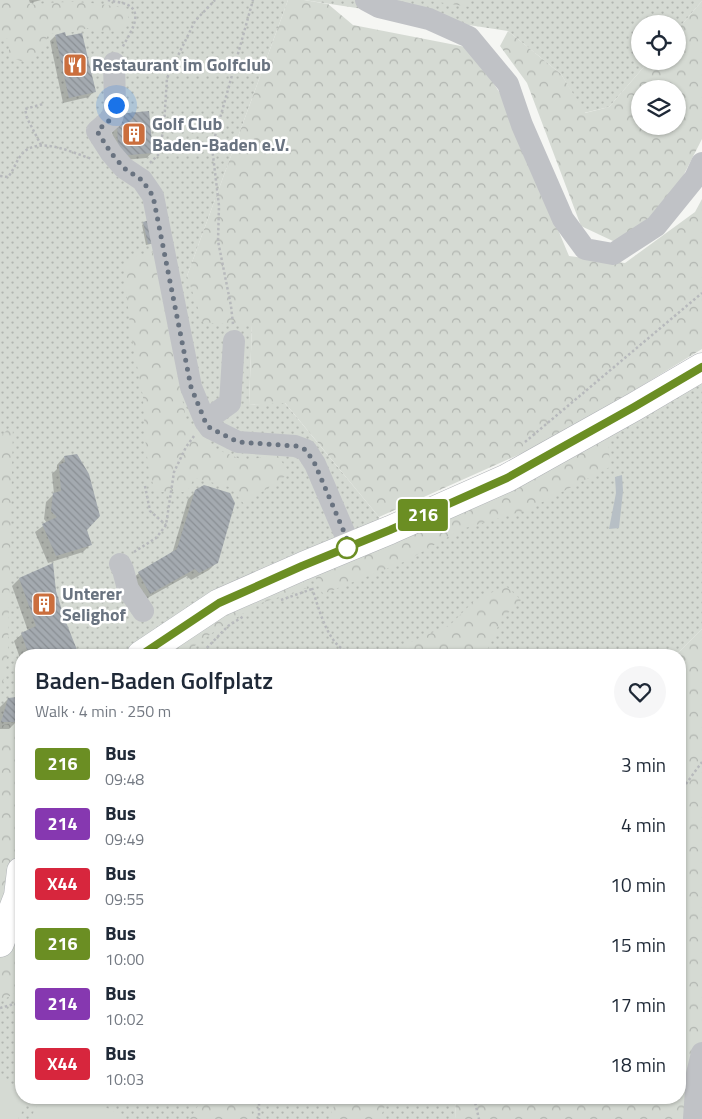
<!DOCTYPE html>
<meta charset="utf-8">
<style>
body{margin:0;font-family:"Titillium Web",sans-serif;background:#f6f6f7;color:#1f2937;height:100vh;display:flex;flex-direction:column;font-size:19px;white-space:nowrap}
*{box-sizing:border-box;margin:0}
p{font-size:16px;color:#747a83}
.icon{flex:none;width:28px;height:28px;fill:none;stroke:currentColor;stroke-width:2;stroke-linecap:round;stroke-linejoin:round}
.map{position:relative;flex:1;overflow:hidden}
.sheet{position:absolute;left:15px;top:649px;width:671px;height:455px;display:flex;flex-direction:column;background:#fff;border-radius:20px;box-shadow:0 1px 4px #0004}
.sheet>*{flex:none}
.badge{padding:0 10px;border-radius:4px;font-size:18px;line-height:32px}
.fabs{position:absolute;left:631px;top:15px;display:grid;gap:10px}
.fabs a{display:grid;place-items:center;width:55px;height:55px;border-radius:50%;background:#fff;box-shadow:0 1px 4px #0004;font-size:25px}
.you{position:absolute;width:25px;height:25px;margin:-12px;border:4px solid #fff;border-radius:50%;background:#1a73e8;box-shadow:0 0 0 8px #1a73e833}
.map>.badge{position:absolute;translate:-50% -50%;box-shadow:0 0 0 2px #fff}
.round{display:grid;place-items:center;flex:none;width:52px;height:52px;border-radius:26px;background:#f6f6f7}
.summary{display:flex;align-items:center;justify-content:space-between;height:85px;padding:0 20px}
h1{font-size:24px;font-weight:600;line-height:38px}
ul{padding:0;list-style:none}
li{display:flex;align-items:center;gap:15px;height:60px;padding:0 20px}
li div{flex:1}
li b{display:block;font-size:19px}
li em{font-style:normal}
li .badge{min-width:55px;font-weight:700;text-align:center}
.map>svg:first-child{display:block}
.grass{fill:url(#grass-dots)}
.forest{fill:url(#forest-crowns);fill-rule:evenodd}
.garden{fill:#d5dad3}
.water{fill:#b7bfc5}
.shadow{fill:#0003}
.building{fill:url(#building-back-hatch)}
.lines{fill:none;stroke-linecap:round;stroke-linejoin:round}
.major-casing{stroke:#b1b4b8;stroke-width:29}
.path{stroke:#b7b9bc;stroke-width:2.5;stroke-dasharray:2.5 2.5;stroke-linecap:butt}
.minor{stroke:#c0c2c6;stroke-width:22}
.major{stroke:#fff;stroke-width:28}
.line-casing{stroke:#fff;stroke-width:11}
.line{stroke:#6b8e23;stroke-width:8}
.walk{stroke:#697380;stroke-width:5;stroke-dasharray:0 9}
.stop-dot{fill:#fff;stroke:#6b8e23;stroke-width:2.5}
.labels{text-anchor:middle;stroke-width:5;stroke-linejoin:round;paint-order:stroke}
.poi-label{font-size:18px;font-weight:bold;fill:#697380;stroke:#fff;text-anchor:start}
</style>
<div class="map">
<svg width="702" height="1119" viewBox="0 0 702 1119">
<defs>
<pattern id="grass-dots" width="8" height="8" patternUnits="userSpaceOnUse" patternTransform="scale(1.25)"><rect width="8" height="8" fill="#d5dad3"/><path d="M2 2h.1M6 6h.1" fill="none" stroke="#b1b5b0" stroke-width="1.8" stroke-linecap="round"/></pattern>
<pattern id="forest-crowns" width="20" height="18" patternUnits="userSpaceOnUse" patternTransform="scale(1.25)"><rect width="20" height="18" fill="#d5dad3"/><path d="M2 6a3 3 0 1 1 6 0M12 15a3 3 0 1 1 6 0" fill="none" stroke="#b1b5b0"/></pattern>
<pattern id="building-back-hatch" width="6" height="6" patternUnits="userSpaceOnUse" patternTransform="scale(1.25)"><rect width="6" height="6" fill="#a4aab0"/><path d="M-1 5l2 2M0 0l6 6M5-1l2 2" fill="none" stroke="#8a8f94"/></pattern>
</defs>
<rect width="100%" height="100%" fill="#f5f6f3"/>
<path class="grass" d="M0 0H288L187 276 252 325 249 405 284 402 379 517 381 542 702 374V629L676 655H21V1098H455L456 1119H0Z
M304 0H702V1L678 29V24H640V61H649L609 107 584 113 561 74 508 31Z"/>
<path class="forest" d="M0 0H28L30 5C65 0 89 1 124 8L130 21 123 31 95 32 88 28 69 33 48 34 43 50 27 63 9 57V40L0 34Z
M288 0H304L328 4 353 25 471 48 503 98 569 256 625 263 695 212 702 199V349L556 438 379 517 285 403 249 405 252 325 203 323 187 276Z
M425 0H469L471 7 424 0Z
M702 1V139L679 184 646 224 615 242 581 226 527 83 500 46 508 31 561 74 585 113 609 107 649 61H678V29ZM640 89H678V126H640Z
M153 252 187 423 216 449 245 461 276 454 290 473 244 504 230 487 194 478 187 492H155L148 465 145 437 143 397 131 334 124 269 133 257Z
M13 424 8 651 0 700V437Z
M608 435 610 467 527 510 462 529 406 561 323 594 314 574 517 489Z
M301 578 307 588 258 604 215 631 185 653 180 637Z
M506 586 521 600 501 620 485 655H402L399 647 450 625 475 600Z
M702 629V1119H456L455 1098H680V655H676Z
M21 720V808L12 891 0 921V726Z
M21 871V989L0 1002V943Z
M202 1098H251L252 1119H190L202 1099Z
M337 1098H388L380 1119H329Z"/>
<path class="garden" d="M0 1077 21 1090V1098H30L18 1119H0Z
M41 1098H87L123 1116 122 1119H30Z"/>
<path class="water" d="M622 475 623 491 619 528 609 529 616 493 615 477Z"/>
<path class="shadow" d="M29 0H41L30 3Z
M55 36 94 91 89 97 63 103 50 41Z
M112 121 152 153 146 158 113 161Z
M144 223 155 243 146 245 142 225Z
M64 457 91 544 83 552 48 563 35 532 47 523 44 519 46 502 54 494 52 474 57 469V465Z
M196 491 217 562 209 570 191 580 187 576 142 601 131 580 139 573 172 554 188 499Z
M19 579 55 591 62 618 78 655H21V661L14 641 22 634 28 631 12 586Z
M21 696V722L15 723 9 729H0V707L8 699 18 698Z"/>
<path class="building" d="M65 32 66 36 82 33 96 92 69 98 55 35Z
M149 111 153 153 118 156 117 114Z
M153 219 157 242 148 244 143 222Z
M77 454 89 474 100 516 87 530 92 545 56 556 42 524 57 517 51 511 53 493 61 491 59 465 65 462 64 456Z
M204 485 230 493 235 503 218 563 199 573 195 569 150 594 138 572 177 549 195 490Z
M53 563 56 591 64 617 79 655H29L21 633 36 626 19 578Z
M21 695V716H19L18 722H1L8 698 17 697Z"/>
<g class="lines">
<g class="major-casing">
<path id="major" d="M141 655 219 603 303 566 390 530 507 478 634 407 702 367
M0 943 18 896 21 871"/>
</g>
<path class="path" d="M108 0C114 2 122 2 128 5 145 14 128 36 122 48
M41 145 27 118 25 109 43 104
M150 163 159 154 164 125 167 78 195 21 215 0
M0 176 8 177C14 170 16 161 22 154 38 135 73 153 92 159
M233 324 231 306 218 241 219 206 212 147 253 0
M525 442 702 293
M145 486 150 511 166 525
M134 552 156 538 166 525 174 472 186 447 194 436
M312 588C319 608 329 653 355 653 362 654 369 651 375 650
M281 600 312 589
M200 655 228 626 244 616
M680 792 702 762
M0 1008 14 1004 21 1005
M259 1098V1119
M474 1098 479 1119"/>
<path class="minor" d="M366 0 379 7 429 19 469 37 508 84 522 125 563 219 585 249 613 254 656 226 695 178 702 163
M114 63 115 105 112 118 97 131 111 153 124 168 142 180 153 196 191 387 205 421 210 428 238 442 295 446 306 450 315 464 350 546
M205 421 230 403 234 341
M120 564 123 570 128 589 143 611
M694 1119 697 1074 702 1053"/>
<use href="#major" class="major"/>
</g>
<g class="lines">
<g class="line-casing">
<path id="line" d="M141 655 219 603 302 566 390 530 507 478 634 407 702 367"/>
</g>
<use href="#line" class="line"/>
<path class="walk" d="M116 105 112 118 97 131 111 153 124 168 142 180 153 196 191 387 205 421 210 428 238 442 296 446 306 450 315 464 350 546 347 548"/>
</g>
<defs>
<g id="restaurant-square" transform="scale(1.25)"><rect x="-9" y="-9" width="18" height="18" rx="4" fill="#cb6e3d" stroke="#fff"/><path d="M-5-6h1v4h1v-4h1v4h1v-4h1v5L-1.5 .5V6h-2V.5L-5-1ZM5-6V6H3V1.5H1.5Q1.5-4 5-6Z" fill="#fff"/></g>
<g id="building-square" transform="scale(1.25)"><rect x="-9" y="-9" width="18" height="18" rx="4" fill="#cb6e3d" stroke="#fff"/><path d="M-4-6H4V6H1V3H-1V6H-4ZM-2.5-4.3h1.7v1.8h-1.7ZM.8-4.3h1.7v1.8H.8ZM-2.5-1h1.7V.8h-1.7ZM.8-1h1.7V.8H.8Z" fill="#fff"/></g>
</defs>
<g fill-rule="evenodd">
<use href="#restaurant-square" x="75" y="65"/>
<use href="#building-square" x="134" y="134"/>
<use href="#building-square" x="44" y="604"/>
</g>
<circle class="stop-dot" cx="347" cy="548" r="10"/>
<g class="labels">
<g class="poi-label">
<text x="92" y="71">Restaurant im Golfclub</text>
<text x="152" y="130">Golf Club<tspan x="152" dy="21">Baden-Baden e.V.</tspan></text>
<text x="62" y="600">Unterer<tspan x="62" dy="21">Selighof</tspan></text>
</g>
</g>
</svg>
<div class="fabs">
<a><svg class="icon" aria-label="locate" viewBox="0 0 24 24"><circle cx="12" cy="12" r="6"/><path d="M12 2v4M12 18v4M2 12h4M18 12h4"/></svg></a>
<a><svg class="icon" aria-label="layers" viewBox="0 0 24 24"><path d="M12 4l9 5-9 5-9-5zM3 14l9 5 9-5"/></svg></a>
</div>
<div class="you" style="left:116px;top:105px"></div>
<b class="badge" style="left:423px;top:515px;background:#6b8e23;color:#fff">216</b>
<section class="sheet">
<div class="summary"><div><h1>Baden-Baden Golfplatz</h1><p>Walk · 4 min · 250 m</p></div><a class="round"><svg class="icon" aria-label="heart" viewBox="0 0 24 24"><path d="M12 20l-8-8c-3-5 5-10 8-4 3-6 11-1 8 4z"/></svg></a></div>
<ul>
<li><span class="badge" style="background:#6b8e23;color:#fff">216</span><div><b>Bus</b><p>09:48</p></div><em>3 min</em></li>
<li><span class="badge" style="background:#8638b0;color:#fff">214</span><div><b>Bus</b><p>09:49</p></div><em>4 min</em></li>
<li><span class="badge" style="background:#d7263d;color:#fff">X44</span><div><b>Bus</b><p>09:55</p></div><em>10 min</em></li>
<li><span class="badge" style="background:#6b8e23;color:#fff">216</span><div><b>Bus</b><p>10:00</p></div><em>15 min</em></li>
<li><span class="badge" style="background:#8638b0;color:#fff">214</span><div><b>Bus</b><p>10:02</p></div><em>17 min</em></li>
<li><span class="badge" style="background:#d7263d;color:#fff">X44</span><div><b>Bus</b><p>10:03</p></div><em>18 min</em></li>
</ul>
</section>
</div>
